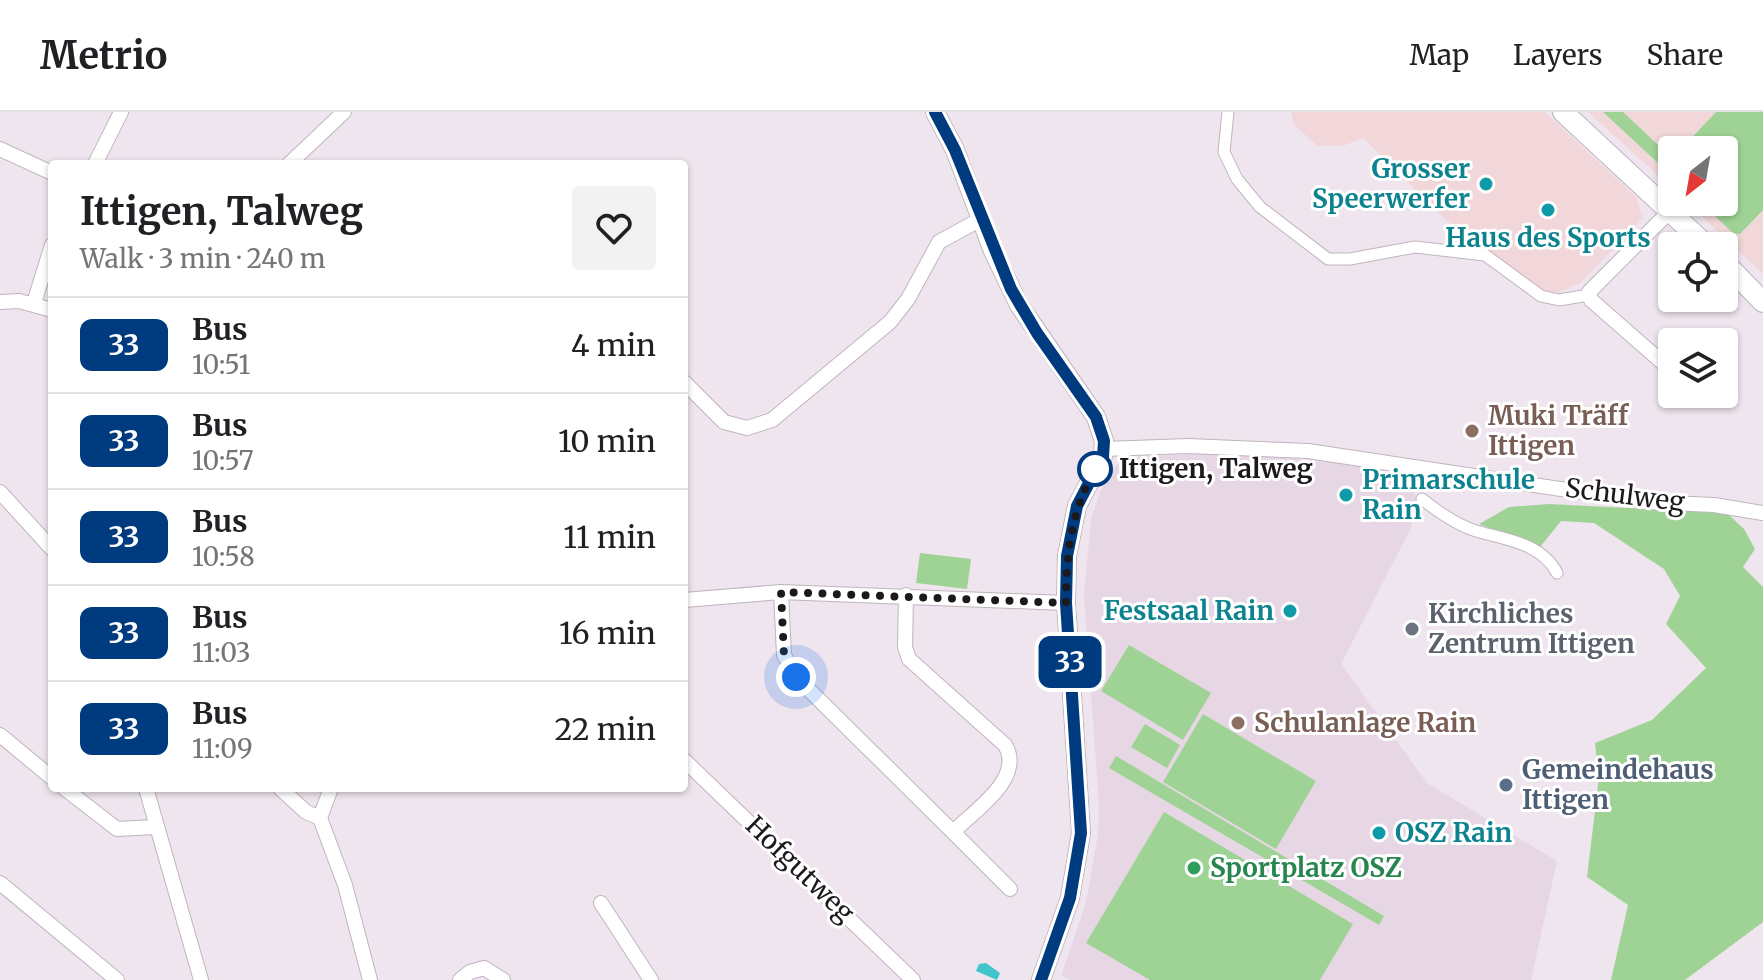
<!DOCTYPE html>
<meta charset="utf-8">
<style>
body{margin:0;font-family:Merriweather,serif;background:#f2f2f2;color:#202124;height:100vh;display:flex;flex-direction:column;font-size:30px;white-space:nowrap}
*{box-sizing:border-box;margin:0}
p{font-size:26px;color:#757577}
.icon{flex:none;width:44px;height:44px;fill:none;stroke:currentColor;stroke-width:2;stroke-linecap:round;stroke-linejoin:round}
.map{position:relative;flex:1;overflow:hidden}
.side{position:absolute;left:48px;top:48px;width:640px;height:632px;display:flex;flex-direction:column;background:#fff;border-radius:8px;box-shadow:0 2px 6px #0004}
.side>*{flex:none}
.badge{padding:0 16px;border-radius:12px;font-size:28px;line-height:52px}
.needle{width:52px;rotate:211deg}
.fabs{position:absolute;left:1658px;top:24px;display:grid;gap:16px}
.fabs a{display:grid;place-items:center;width:80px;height:80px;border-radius:8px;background:#fff;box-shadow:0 2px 6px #0004;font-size:40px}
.you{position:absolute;width:40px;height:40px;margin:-20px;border:6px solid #fff;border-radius:50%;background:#1a73e8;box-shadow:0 0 0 12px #1a73e833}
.map>.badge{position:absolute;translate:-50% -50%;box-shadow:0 0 0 4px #fff}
.round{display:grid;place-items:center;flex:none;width:84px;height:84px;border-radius:8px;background:#f2f2f2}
.overview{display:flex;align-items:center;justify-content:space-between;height:136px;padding:0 32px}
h1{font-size:38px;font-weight:700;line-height:60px}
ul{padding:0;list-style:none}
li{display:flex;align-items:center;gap:24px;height:96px;padding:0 32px;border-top:2px solid #e0e0e0}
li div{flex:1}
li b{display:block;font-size:30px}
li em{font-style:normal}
li .badge{min-width:88px;font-weight:700;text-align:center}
header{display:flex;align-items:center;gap:48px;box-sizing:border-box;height:112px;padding:0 40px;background:#fff;border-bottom:2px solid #e0e0e0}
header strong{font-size:38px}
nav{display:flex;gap:44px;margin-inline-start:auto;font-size:28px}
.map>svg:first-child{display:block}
.commercial{fill:#f2d7da}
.built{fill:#e7d7e5}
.green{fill:#9fd395}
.water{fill:#41c5cd}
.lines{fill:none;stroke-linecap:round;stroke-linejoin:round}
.pedestrian-casing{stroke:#bfb5be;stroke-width:13}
.minor-casing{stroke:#bfb5be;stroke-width:16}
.tertiary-casing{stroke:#bfb5be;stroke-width:20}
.secondary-casing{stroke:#bfb5be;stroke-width:22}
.pedestrian{stroke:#fff;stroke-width:11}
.minor{stroke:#fff;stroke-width:14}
.tertiary{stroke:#fff;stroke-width:18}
.secondary{stroke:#fff;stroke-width:20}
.line-casing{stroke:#fff;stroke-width:18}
.line{stroke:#003b80;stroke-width:12}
.walk{stroke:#1c181c;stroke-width:8;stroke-dasharray:0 14.4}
.culture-dot{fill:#0f9aa8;stroke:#fff;stroke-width:3}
.education-dot{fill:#8d6e63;stroke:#fff;stroke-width:3}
.stop-dot{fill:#fff;stroke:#003b80;stroke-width:4}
.worship-dot{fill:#6b7280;stroke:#fff;stroke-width:3}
.service-dot{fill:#5c6f8a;stroke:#fff;stroke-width:3}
.leisure-dot{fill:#2e9e5b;stroke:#fff;stroke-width:3}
.labels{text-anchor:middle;stroke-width:6;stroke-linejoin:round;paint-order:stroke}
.culture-label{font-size:26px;font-weight:bold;fill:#0d838f;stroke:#fff;text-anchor:end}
.education-label{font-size:26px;font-weight:bold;fill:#785e54;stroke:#fff;text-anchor:start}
.stop-label{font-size:26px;font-weight:bold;fill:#1c181c;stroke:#fff;text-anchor:start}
.street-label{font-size:26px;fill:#1c181c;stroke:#fff}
.worship-label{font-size:26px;font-weight:bold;fill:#5b616d;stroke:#fff;text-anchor:start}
.service-label{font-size:26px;font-weight:bold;fill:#4e5e75;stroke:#fff;text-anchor:start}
.leisure-label{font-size:26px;font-weight:bold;fill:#27864d;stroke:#fff;text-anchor:start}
</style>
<header>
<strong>Metrio</strong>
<nav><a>Map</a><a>Layers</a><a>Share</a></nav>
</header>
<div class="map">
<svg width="1763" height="868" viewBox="0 0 1763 868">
<rect width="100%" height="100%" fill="#efe5ee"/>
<path class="commercial" d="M1291 0H1545L1636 85 1643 106 1580 171 1558 181 1542 178 1447 109 1363 26 1343 34H1318L1294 13Z
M1588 0H1763V162L1687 90H1724V38H1672V76Z"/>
<path class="built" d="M1197 342 1286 346 1395 357 1413 377 1417 387 1411 416 1341 552 1427 671 1557 749 1531 868H1071L1061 864 1086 790 1098 722 1099 693 1084 483 1091 408 1100 380 1116 353 1140 344Z"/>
<path class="green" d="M1603 0H1623L1672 46V64Z
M1716 0H1763V98L1740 122 1733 121 1700 90H1724V38H1680Z
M1549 392 1727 401 1744 417 1755 437 1743 455 1763 475V810L1685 868H1611L1628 793 1587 765 1599 665 1595 631 1652 608 1706 556 1666 512 1680 484 1664 457 1594 411 1561 409 1540 435 1479 412 1509 395Z
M920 441 971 447 967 477 916 471Z
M1129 533 1211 581 1183 628 1101 579Z
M1203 602 1316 669 1276 737 1163 670Z
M1145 612 1180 633 1167 656 1131 635Z
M1116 644 1384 804 1379 813 1109 656Z
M1164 700 1353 812 1320 868H1150L1086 831Z"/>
<path class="water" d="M986 851 1000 861 997 868 976 859 979 852Z"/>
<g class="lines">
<g class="pedestrian-casing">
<path id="pedestrian" d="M1228 0 1224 40 1237 67 1260 95 1328 147H1350L1415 135 1485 143 1541 184 1559 188 1589 183
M1422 387C1437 399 1457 413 1476 419 1504 427 1542 431 1557 461"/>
</g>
<g class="minor-casing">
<path id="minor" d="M0 37 52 61
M95 52 121 0
M289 52 344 0
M0 190 19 189 52 198
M34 191 52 133
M1663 251 1591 188 1589 180 1670 99
M684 270 724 310 747 316 772 308 890 210 908 187 939 130 981 107
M1104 337 1188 334 1308 339 1647 390 1714 393 1763 401
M0 380 52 437
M781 480 784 543 796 565 953 720C975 698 1025 666 1005 633L909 547 905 535 906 483
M684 488 781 480 1066 491
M0 623 52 666
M684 648 913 868
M64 676 117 717 155 715
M146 676 201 868
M280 676 306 700 320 706 345 773 370 868
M320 706 331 676
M953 720 1010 777
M0 771 117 868
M601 791 651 868
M460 868 470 860 484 856 503 868"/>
</g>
<g class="tertiary-casing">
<path id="tertiary" d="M935 0 955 38 993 139 1019 193 1096 305 1104 329 1103 344 1077 394 1067 444 1066 491 1081 721 1070 786 1041 868"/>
</g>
<g class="secondary-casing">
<path id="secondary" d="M1563 0 1707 134
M1724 150 1763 190"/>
</g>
<use href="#pedestrian" class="pedestrian"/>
<use href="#minor" class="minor"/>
<use href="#tertiary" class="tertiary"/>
<use href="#secondary" class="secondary"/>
</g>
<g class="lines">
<g class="line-casing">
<path id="line" d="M935 0 955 38 1011 177 1037 221 1096 305 1104 329 1103 344 1077 394 1067 444 1066 491 1081 721 1070 786 1041 868"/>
</g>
<use href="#line" class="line"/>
<path class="walk" d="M796 565 784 543 781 480 1066 491C1066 442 1071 400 1095 357"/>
</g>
<g class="culture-dot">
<circle cx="1486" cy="72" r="8"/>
<circle cx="1548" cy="98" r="8"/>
<circle cx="1346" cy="383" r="8"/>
<circle cx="1290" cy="499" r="8"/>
<circle cx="1379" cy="721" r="8"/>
</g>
<g class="education-dot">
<circle cx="1472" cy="319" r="8"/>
<circle cx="1238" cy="611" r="8"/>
</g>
<circle class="stop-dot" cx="1095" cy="357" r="16"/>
<circle class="worship-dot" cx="1412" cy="517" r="8"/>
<circle class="service-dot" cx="1506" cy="673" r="8"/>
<circle class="leisure-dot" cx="1194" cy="756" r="8"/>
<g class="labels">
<g class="culture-label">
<text x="1470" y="66">Grosser<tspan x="1470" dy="30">Speerwerfer</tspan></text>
<text x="1548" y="135" text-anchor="middle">Haus des Sports</text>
<text x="1362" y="377" text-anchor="start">Primarschule<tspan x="1362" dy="30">Rain</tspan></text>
<text x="1274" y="508">Festsaal Rain</text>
<text x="1395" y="730" text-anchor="start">OSZ Rain</text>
</g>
<g class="education-label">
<text x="1488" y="313">Muki Träff<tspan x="1488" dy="30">Ittigen</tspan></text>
<text x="1254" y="620">Schulanlage Rain</text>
</g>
<g class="stop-label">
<text x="1119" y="366">Ittigen, Talweg</text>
</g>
<g class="street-label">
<text transform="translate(1625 383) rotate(7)" y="9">Schulweg</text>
<text transform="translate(800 757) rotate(44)" y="9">Hofgutweg</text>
</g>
<g class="worship-label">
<text x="1428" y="511">Kirchliches<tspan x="1428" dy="30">Zentrum Ittigen</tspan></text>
</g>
<g class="service-label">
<text x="1522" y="667">Gemeindehaus<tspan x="1522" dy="30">Ittigen</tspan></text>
</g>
<g class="leisure-label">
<text x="1210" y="765">Sportplatz OSZ</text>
</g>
</g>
</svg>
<div class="fabs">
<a><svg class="needle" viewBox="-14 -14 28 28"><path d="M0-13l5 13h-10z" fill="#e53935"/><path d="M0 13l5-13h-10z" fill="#757577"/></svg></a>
<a><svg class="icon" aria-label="locate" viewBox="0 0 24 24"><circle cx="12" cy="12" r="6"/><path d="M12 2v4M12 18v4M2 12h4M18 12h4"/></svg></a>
<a><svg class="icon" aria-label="layers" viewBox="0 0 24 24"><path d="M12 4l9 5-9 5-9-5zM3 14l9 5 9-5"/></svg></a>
</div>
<div class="you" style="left:796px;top:565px"></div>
<b class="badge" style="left:1070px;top:550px;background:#003b80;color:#fff">33</b>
<section class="side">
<div class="overview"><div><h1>Ittigen, Talweg</h1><p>Walk · 3 min · 240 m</p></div><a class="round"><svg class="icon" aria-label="heart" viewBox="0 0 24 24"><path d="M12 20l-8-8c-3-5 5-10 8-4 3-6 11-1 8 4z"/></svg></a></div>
<ul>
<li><span class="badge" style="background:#003b80;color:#fff">33</span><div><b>Bus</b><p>10:51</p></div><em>4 min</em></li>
<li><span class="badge" style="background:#003b80;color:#fff">33</span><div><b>Bus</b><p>10:57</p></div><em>10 min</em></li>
<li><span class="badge" style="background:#003b80;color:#fff">33</span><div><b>Bus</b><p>10:58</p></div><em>11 min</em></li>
<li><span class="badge" style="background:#003b80;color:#fff">33</span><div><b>Bus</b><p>11:03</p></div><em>16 min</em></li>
<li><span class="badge" style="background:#003b80;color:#fff">33</span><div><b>Bus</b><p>11:09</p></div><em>22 min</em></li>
</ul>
</section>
</div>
